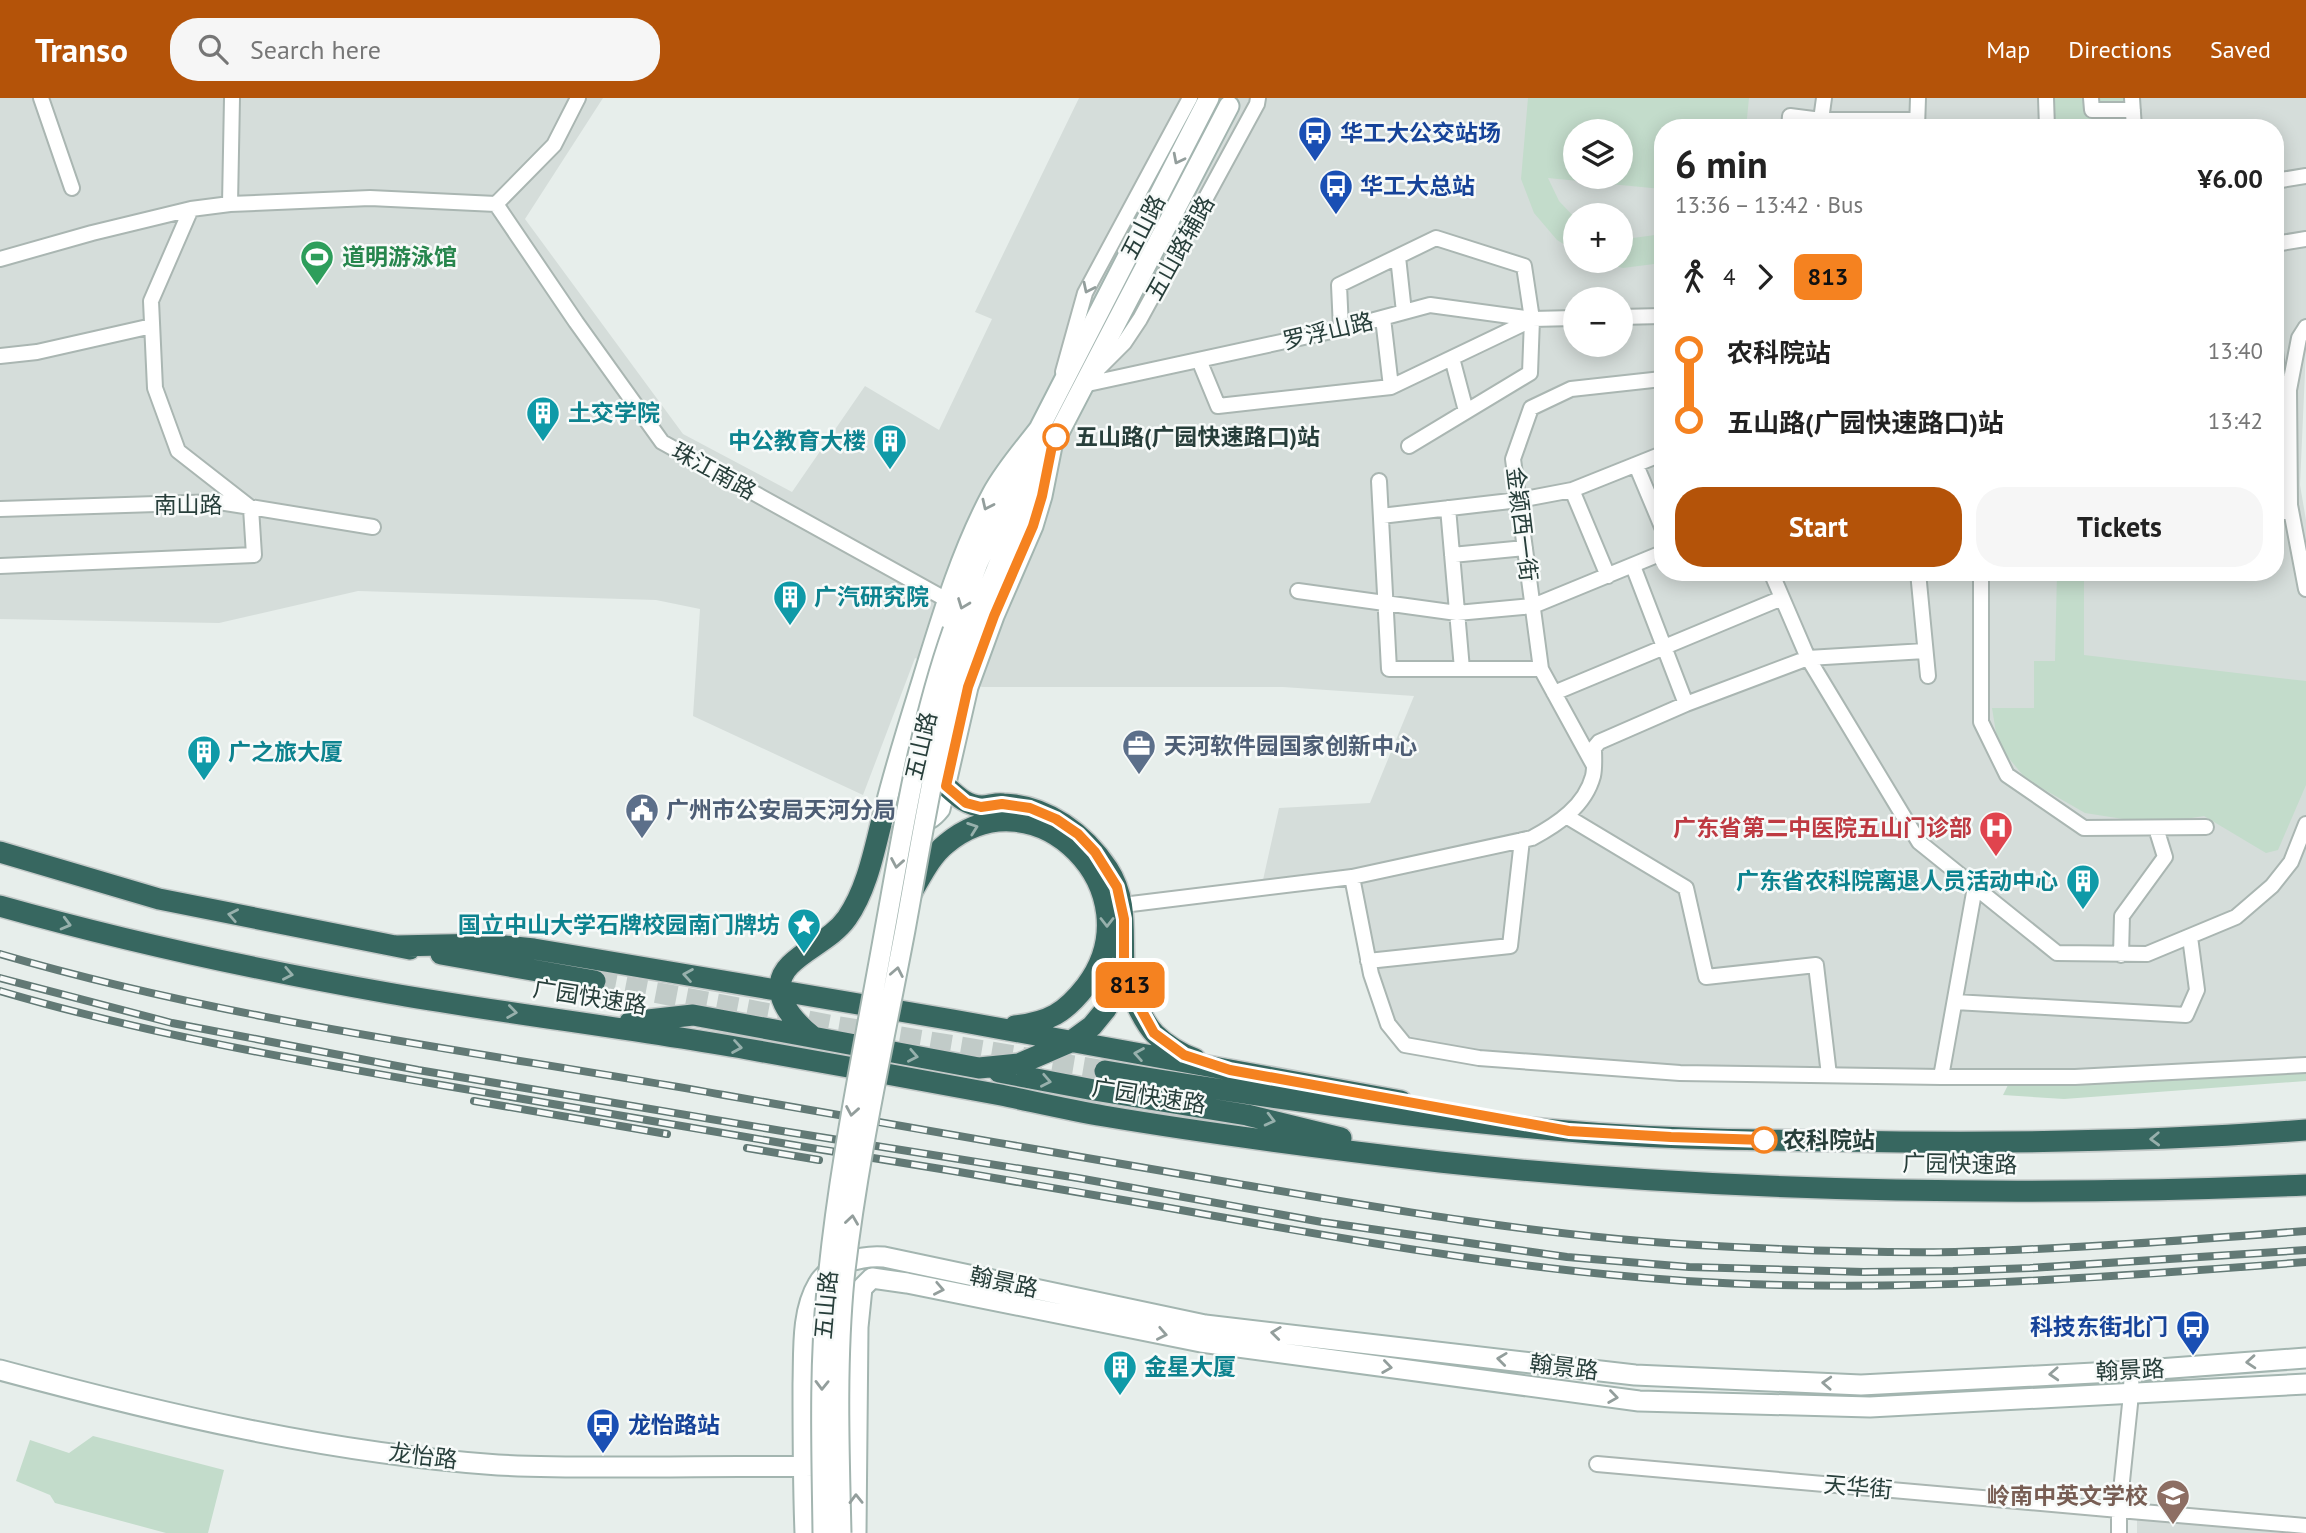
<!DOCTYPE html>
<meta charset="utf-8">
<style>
body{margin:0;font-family:"PT Sans","Noto Sans SC",sans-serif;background:#f6f6f6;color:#222;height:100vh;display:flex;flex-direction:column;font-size:26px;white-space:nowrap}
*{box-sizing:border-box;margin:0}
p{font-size:23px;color:#767676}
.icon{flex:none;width:38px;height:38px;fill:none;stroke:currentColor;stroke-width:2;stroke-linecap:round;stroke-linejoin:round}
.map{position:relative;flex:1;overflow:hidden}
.sheet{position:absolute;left:1654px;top:21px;width:630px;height:462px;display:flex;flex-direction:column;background:#fff;border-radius:28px;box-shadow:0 4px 18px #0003}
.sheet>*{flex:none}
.badge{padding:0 14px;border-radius:10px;font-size:24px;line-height:46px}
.fabs{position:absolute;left:1563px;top:21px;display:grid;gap:14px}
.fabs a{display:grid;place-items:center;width:70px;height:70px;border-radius:50%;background:#fff;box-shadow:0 4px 18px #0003;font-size:35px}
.map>.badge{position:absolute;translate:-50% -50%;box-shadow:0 0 0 4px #fff}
.legs{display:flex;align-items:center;gap:10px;height:77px;padding:0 21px;font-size:23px}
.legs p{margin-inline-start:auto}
.headline{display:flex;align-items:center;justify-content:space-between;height:119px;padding:0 21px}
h1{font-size:38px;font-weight:600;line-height:52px}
.primary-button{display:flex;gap:14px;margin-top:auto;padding:14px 21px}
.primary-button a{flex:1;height:80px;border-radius:28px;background:#b45309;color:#fff;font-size:28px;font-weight:600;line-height:80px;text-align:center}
.primary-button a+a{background:#f6f6f6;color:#222}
ul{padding:0 21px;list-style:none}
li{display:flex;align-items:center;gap:24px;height:70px;font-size:26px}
li i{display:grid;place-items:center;width:10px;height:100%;margin:0 9px;background:currentColor}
li i::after{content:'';width:18px;height:18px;margin:-9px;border:5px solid;border-radius:50%;background:#fff}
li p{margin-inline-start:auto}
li:first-child i{background:linear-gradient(#0000 50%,currentColor 0)}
li:last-child i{background:linear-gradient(currentColor 50%,#0000 0)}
header{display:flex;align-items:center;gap:42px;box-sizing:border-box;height:98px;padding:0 35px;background:#b45309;color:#fff}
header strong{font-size:33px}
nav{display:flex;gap:38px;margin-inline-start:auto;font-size:24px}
.search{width:490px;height:63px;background:#f6f6f6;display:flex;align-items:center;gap:18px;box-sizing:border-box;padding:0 24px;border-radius:28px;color:#767676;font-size:26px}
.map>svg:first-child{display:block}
.built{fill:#d5ddda;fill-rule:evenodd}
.green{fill:#c3dccb;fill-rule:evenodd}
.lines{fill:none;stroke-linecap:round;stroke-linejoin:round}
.highway-tunnel{stroke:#c1cbc8;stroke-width:21;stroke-dasharray:21 10;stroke-linecap:butt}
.street-casing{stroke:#aab6b2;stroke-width:18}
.secondary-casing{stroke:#a3b5b0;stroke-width:23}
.highway-casing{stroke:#c3c9c8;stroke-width:24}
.street{stroke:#fff;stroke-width:14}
.secondary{stroke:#fff;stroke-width:19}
.highway{stroke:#376760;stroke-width:21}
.rail-casing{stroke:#627975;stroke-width:8}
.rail{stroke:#f7faf9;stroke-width:5;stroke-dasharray:16;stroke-linecap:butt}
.secondary-bridge-casing{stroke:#a3b5b0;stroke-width:23;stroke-linecap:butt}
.secondary-bridge{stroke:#fff;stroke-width:19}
.oneway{stroke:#939e9c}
.oneway2{stroke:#97b0ac}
.line-1-casing{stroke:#fff;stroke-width:16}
.line-1{stroke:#f58220;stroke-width:10}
.stop-1-dot{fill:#fff;stroke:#f58220;stroke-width:3.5}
.labels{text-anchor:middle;stroke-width:5;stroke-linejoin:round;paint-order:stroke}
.transit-label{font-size:23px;font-weight:bold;fill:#164399;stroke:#f7faf9;text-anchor:start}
.street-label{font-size:23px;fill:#273e3a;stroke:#f7faf9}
.leisure-label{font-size:23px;font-weight:bold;fill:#27864d;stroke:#f7faf9;text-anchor:start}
.culture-label{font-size:23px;font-weight:bold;fill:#0d838f;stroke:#f7faf9;text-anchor:start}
.stop-label{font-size:23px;font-weight:bold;fill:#273e3a;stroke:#f7faf9;text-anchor:start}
.service-label{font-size:23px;font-weight:bold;fill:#4e5e75;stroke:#f7faf9;text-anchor:start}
.health-label{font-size:23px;font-weight:bold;fill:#be3a42;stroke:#f7faf9;text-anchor:end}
.education-label{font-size:23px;font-weight:bold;fill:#785e54;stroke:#f7faf9;text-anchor:end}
</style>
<header>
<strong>Transo</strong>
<div class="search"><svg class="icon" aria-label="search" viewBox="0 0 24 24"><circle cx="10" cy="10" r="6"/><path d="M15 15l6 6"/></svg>Search here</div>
<nav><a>Map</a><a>Directions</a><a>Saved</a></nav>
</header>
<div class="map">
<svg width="2306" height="1435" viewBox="0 0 2306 1435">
<rect width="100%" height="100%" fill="#e7eeeb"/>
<path class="built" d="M0 0H603L525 121 683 336 792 394 865 288 939 332 992 221 975 214 1079 0H2306V251L2300 387 2306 422V967L2075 979 1680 975 1405 947 1371 876 1352 779 1261 791 1279 710 1370 705 1414 598 1283 589H982L915 560 863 697 693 618 700 511 656 502 358 493 219 525 0 521ZM1662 30H2275V474H1662ZM1575 33H1620V79H1575ZM1575 117H1620V163H1575ZM1575 201H1620V247H1575Z
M2137 1421 2283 1435H2137Z"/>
<path class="green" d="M1528 0H1749L1746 30H1662V91L1548 80 1559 103 1575 120V153L1557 142 1534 115 1521 81ZM1575 33H1620V79H1575Z
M2043 0H2138L2140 30H2044Z
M1662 136V165L1623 170 1594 163H1620L1621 139 1626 141Z
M2057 474H2084V557L2306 583V687L2278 752 2266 755 2204 718 2155 726 2085 715 2026 681 1998 647 1992 610H2034V563H2055Z
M2306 967V983L2064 1001 2003 997 2012 979Z
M93 1338 224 1372 208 1435H166L55 1405 50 1397 16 1383 30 1342 69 1355Z"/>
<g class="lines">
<path class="highway-tunnel" d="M595 883 834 928 1105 973"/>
<g class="street-casing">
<path id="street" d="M41 0 72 90
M2046 0 2047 30
M2091 0 2092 12H2133
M2132 0 2134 30
M1821 22 1824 0
M1789 30 1790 18 1821 22H1917
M1917 30 1918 0
M2275 83 2306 78
M230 106 232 0
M496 106 576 224 662 344 947 502
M496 106 554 47 578 0
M2275 146 2306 141
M1398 159 1404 214
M0 161 92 135 191 111 230 106 370 100 496 106
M1620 219 1662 218
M1383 220 1391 289
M2306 229 2299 240 2289 292 2290 407 2306 491
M1341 231 1339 187 1436 140 1524 168 1532 221 1530 275 1409 348
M2275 253 2278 281
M0 258 37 254 152 228
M1452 260 1466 313
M1199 262 1218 308 1391 289 1531 222
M1096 273 1124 245 1140 221 1257 6 1258 0
M1063 274 1085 195 1190 0
M1083 287 1341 231 1430 207 1532 221 1575 220
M1636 367 1662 429
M1379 383 1389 571H1541
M1572 392 1608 478
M1448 410 1462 571
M0 411 219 404 373 429
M2275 415 2291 413
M1381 418 1519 402 1572 392 1662 356
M1452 457 1525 450
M0 468 254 457 251 410 178 353 155 290 151 203 191 111
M1633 468 1686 606
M1771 474 1808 560 1919 744 2057 855 2147 856 2236 819 2272 788 2291 764 2306 726
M1918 474 1928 578
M1981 474V624L2007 677 2084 730 2206 729
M1298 493 1457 515 1533 508 1662 455
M1554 595 1782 500
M1593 666 1541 571 1513 361 1531 310 1571 291 1662 281
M1566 718 1686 790 1706 879 1816 867 1829 977
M1352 779 1371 876 1388 926 1405 947 1479 960 1680 975 1941 979H2075L2306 967
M1123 807 1352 779 1532 740C1558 726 1585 708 1593 678 1595 669 1594 659 1594 650L1599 644 1686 606 1808 560 1925 553
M2121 857 2122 818 2165 759 2156 730
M1368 863 1510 848 1522 742
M1955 904 2186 917 2197 892 2190 839
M1941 979 1975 789
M1597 1366 2119 1412 2130 1306 2132 1273
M2119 1435V1412L2306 1428"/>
</g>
<g class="secondary-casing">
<path id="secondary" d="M1039 331C1023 352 1005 372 992 396 961 454 942 518 923 580 909 625 895 669 884 714 906 724 923 733 940 711L968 589 994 518 1033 428 1042 398 1052 348
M953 532 978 465 1039 331 1209 0
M969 538 1003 455 1052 348 1229 8
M0 1272C163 1316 329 1355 498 1367 553 1370 608 1369 663 1369 714 1368 765 1369 816 1368
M805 1435C803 1385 803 1335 803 1286 804 1254 801 1214 818 1186 829 1166 862 1157 884 1159L1205 1227 1635 1277 1861 1287 2132 1273 2306 1260
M856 1435 858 1229 862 1190 872 1180 907 1185 1201 1244 1639 1303 1870 1309 2306 1286"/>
</g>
<g class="highway-casing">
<path id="highway" d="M946 688C957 698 967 708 982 708 989 708 996 705 1003 706 1047 707 1085 736 1108 771 1128 802 1122 834 1124 869 1125 885 1143 924 1155 936 1165 946 1181 956 1195 961
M0 754 159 801 410 851
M912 794C922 777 931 758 946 746 1036 671 1157 794 1086 888 1065 915 1049 924 1015 928
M0 808C128 844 258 872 388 895 508 916 628 930 747 951 832 966 916 981 1001 997 1035 1004 1069 1012 1104 1018 1216 1037 1328 1051 1440 1064 1728 1095 2017 1099 2306 1087
M396 848 487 846 534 851 953 922 1401 1003
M441 856 595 883
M630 924 693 917 979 970 1019 966 1070 944 1092 928 1106 911 1116 894 1124 871
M812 938C792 922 765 892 790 867 808 849 832 841 847 820 868 790 875 748 884 714
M1105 973C1258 999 1412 1020 1567 1033 1658 1041 1749 1042 1840 1043 1995 1046 2151 1044 2306 1032
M999 974 1094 992 1247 1017 1341 1040"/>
</g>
<use href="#street" class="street"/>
<use href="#secondary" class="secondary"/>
<use href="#highway" class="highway"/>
<g class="rail-casing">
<path id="rail" d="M0 856C236 925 483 954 724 997 894 1027 1063 1056 1233 1085 1386 1111 1541 1138 1697 1147 1783 1152 1869 1155 1955 1154 2072 1151 2189 1142 2306 1133
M0 880 172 925 418 972 782 1033 1078 1080 1322 1124 1567 1159 1689 1169 1864 1174 1953 1173 2030 1170 2306 1152
M0 893C146 936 296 962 447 988 566 1008 686 1029 805 1049 925 1068 1044 1088 1164 1109 1337 1140 1510 1171 1686 1183 1893 1196 2100 1180 2306 1164
M474 1003 667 1036
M747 1050 819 1062"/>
</g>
<use href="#rail" class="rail"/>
<g class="secondary-bridge-casing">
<path id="secondary-bridge" d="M823 1435C822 1354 819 1273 827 1192 838 1072 863 955 884 837 903 734 918 631 953 532
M841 1435C839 1351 836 1265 844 1181 857 1064 883 948 905 832 923 734 938 633 969 538"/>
</g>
<use href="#secondary-bridge" class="secondary-bridge"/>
</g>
<defs><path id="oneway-chevron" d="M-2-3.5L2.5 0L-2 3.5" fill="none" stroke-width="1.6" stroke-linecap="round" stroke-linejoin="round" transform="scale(1.75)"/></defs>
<g class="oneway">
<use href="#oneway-chevron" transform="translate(1178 61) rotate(117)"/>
<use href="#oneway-chevron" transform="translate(1088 190) rotate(116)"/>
<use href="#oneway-chevron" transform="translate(987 407) rotate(115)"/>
<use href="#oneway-chevron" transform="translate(963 506) rotate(111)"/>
<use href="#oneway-chevron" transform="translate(897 765) rotate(100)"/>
<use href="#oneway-chevron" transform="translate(897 874) rotate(-79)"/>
<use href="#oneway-chevron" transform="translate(852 1013) rotate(100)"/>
<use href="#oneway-chevron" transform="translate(852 1122) rotate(-82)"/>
<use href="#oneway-chevron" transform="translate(939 1191) rotate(11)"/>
<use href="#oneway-chevron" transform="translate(1276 1235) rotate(-173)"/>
<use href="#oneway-chevron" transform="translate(1162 1236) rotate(11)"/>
<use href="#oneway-chevron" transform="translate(1502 1261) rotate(-173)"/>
<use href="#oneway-chevron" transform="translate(2251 1264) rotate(176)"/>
<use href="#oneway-chevron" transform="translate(1387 1269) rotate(8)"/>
<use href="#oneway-chevron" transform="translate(2054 1276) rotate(177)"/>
<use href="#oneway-chevron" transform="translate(1827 1285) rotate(-177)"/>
<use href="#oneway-chevron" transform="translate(822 1287) rotate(91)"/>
<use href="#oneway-chevron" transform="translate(1613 1299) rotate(8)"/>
<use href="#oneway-chevron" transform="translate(856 1401) rotate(-91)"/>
</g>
<g class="oneway2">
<use href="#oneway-chevron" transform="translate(973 730) rotate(-20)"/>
<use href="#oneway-chevron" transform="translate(233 817) rotate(-169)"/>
<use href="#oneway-chevron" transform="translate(1107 824) rotate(90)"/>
<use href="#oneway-chevron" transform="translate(66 826) rotate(15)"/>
<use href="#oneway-chevron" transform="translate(288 876) rotate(11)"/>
<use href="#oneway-chevron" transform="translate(688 877) rotate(-171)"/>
<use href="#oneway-chevron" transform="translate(512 914) rotate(8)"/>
<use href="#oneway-chevron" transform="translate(737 949) rotate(9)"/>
<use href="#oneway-chevron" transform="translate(1139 956) rotate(-170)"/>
<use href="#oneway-chevron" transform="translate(913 958) rotate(11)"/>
<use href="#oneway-chevron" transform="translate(1046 983) rotate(11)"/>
<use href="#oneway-chevron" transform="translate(1270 1022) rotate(14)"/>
<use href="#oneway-chevron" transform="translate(2155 1041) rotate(178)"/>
</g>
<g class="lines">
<g class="line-1-casing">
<path id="line-1" d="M1056 339 1052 348 1042 398 1033 428 994 518 968 589 946 688 966 705 981 709 1002 706 1030 710 1056 721 1078 736 1095 754 1117 789 1124 821V871L1133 897 1154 935 1184 957 1230 972 1569 1033 1671 1039 1764 1042"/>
</g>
<use href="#line-1" class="line-1"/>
</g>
<defs>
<g id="bus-pin" transform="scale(1.75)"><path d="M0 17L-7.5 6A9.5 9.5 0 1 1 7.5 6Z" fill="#1a4fb4" stroke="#f7faf9"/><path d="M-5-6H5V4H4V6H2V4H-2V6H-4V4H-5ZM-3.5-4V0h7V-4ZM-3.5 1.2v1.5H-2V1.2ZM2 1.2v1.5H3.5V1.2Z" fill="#fff"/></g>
<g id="stadium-pin" transform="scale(1.75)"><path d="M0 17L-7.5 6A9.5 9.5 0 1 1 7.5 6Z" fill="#2e9e5b" stroke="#f7faf9"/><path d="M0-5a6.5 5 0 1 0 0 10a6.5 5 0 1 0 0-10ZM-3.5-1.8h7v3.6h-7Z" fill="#fff"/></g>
<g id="building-pin" transform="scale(1.75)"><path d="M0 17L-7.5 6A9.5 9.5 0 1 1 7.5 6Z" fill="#0f9aa8" stroke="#f7faf9"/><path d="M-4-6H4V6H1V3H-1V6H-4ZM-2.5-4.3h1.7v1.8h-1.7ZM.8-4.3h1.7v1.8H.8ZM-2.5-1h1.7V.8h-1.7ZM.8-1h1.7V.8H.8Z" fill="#fff"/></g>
<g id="office-pin" transform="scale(1.75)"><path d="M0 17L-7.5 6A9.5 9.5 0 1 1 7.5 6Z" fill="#5c6f8a" stroke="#f7faf9"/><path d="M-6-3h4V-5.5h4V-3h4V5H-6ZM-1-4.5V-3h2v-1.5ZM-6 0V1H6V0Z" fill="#fff"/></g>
<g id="civic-pin" transform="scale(1.75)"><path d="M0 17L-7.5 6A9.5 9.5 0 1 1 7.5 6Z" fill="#5c6f8a" stroke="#f7faf9"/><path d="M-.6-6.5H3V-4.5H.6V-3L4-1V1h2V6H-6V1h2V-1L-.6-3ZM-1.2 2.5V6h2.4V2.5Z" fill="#fff"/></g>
<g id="hospital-pin" transform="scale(1.75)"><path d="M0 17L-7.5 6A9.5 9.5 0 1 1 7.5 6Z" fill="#e0444e" stroke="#f7faf9"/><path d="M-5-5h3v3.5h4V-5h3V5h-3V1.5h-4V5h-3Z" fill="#fff"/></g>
<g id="sight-pin" transform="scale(1.75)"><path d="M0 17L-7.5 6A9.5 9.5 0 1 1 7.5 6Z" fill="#0f9aa8" stroke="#f7faf9"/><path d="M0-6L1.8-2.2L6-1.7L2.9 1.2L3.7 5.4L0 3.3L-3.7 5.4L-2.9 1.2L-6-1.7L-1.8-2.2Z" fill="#fff"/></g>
<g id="school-pin" transform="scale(1.75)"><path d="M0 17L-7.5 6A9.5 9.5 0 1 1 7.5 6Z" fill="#8d6e63" stroke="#f7faf9"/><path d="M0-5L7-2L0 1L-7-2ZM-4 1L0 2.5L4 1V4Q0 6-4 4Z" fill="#fff"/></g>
</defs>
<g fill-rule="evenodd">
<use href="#bus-pin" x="1315" y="35"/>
<use href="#bus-pin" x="1336" y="88"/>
<use href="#stadium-pin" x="317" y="159"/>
<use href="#building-pin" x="543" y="315"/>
<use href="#building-pin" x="890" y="343"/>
<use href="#building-pin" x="790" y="499"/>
<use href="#office-pin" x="1139" y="648"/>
<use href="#building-pin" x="204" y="654"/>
<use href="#civic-pin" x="642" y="712"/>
<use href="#hospital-pin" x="1996" y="730"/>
<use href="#building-pin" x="2083" y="783"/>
<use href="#sight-pin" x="804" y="827"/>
<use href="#bus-pin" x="2193" y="1229"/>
<use href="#building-pin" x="1120" y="1269"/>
<use href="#bus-pin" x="603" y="1327"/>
<use href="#school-pin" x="2173" y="1398"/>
</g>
<g class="stop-1-dot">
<circle cx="1056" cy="339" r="12"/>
<circle cx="1764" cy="1042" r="12"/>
</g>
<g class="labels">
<g class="transit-label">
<text x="1340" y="43">华工大公交站场</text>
<text x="1360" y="96">华工大总站</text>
<text x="2168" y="1237" text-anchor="end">科技东街北门</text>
<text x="628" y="1335">龙怡路站</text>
</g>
<g class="street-label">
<text transform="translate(1143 129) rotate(-63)" y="8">五山路</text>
<text transform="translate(1180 150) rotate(-61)" y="8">五山路辅路</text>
<text transform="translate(1328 233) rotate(-13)" y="8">罗浮山路</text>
<text transform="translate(714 373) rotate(29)" y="8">珠江南路</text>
<text x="188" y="415">南山路</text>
<text transform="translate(1522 426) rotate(83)" y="8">金颖西一街</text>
<text transform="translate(921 648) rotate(-77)" y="8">五山路</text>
<text transform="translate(590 899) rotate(9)" y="8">广园快速路</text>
<text transform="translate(1149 998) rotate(9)" y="8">广园快速路</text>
<text transform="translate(1960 1066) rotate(1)" y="8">广园快速路</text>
<text transform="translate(1004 1184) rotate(12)" y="8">翰景路</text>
<text transform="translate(826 1207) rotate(-85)" y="8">五山路</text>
<text transform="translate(1564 1269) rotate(7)" y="8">翰景路</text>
<text transform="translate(2130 1272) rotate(-3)" y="8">翰景路</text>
<text transform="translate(423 1358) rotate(7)" y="8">龙怡路</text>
<text transform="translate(1858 1389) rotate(5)" y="8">天华街</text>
</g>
<g class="leisure-label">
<text x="342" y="167">道明游泳馆</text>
</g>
<g class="culture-label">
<text x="568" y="323">土交学院</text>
<text x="866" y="351" text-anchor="end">中公教育大楼</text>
<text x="814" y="507">广汽研究院</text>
<text x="228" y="662">广之旅大厦</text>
<text x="2058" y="791" text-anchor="end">广东省农科院离退人员活动中心</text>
<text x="780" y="835" text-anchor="end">国立中山大学石牌校园南门牌坊</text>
<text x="1144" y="1277">金星大厦</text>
</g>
<g class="stop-label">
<text x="1075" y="347">五山路(广园快速路口)站</text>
<text x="1783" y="1050">农科院站</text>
</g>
<g class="service-label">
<text x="1164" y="656">天河软件园国家创新中心</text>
<text x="666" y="720">广州市公安局天河分局</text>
</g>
<g class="health-label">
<text x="1972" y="738">广东省第二中医院五山门诊部</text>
</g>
<g class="education-label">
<text x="2148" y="1406">岭南中英文学校</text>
</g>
</g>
</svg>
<div class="fabs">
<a><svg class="icon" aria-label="layers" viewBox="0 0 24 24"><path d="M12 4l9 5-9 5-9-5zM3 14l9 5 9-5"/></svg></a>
<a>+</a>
<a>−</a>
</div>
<b class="badge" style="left:1130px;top:887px;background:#f58220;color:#111">813</b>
<section class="sheet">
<div class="headline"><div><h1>6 min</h1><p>13:36 – 13:42 · Bus</p></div><b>¥6.00</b></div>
<div class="legs"><svg class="icon" aria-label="walk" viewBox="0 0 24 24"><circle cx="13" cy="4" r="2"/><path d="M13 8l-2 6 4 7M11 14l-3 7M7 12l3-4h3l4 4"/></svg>4<svg class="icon" aria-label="forward" viewBox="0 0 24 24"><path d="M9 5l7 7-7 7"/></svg><b class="badge" style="background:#f58220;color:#111">813</b></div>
<ul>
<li><i style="color:#f58220"></i><b>农科院站</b><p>13:40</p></li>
<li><i style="color:#f58220"></i><b>五山路(广园快速路口)站</b><p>13:42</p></li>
</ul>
<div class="primary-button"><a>Start</a><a>Tickets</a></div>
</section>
</div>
